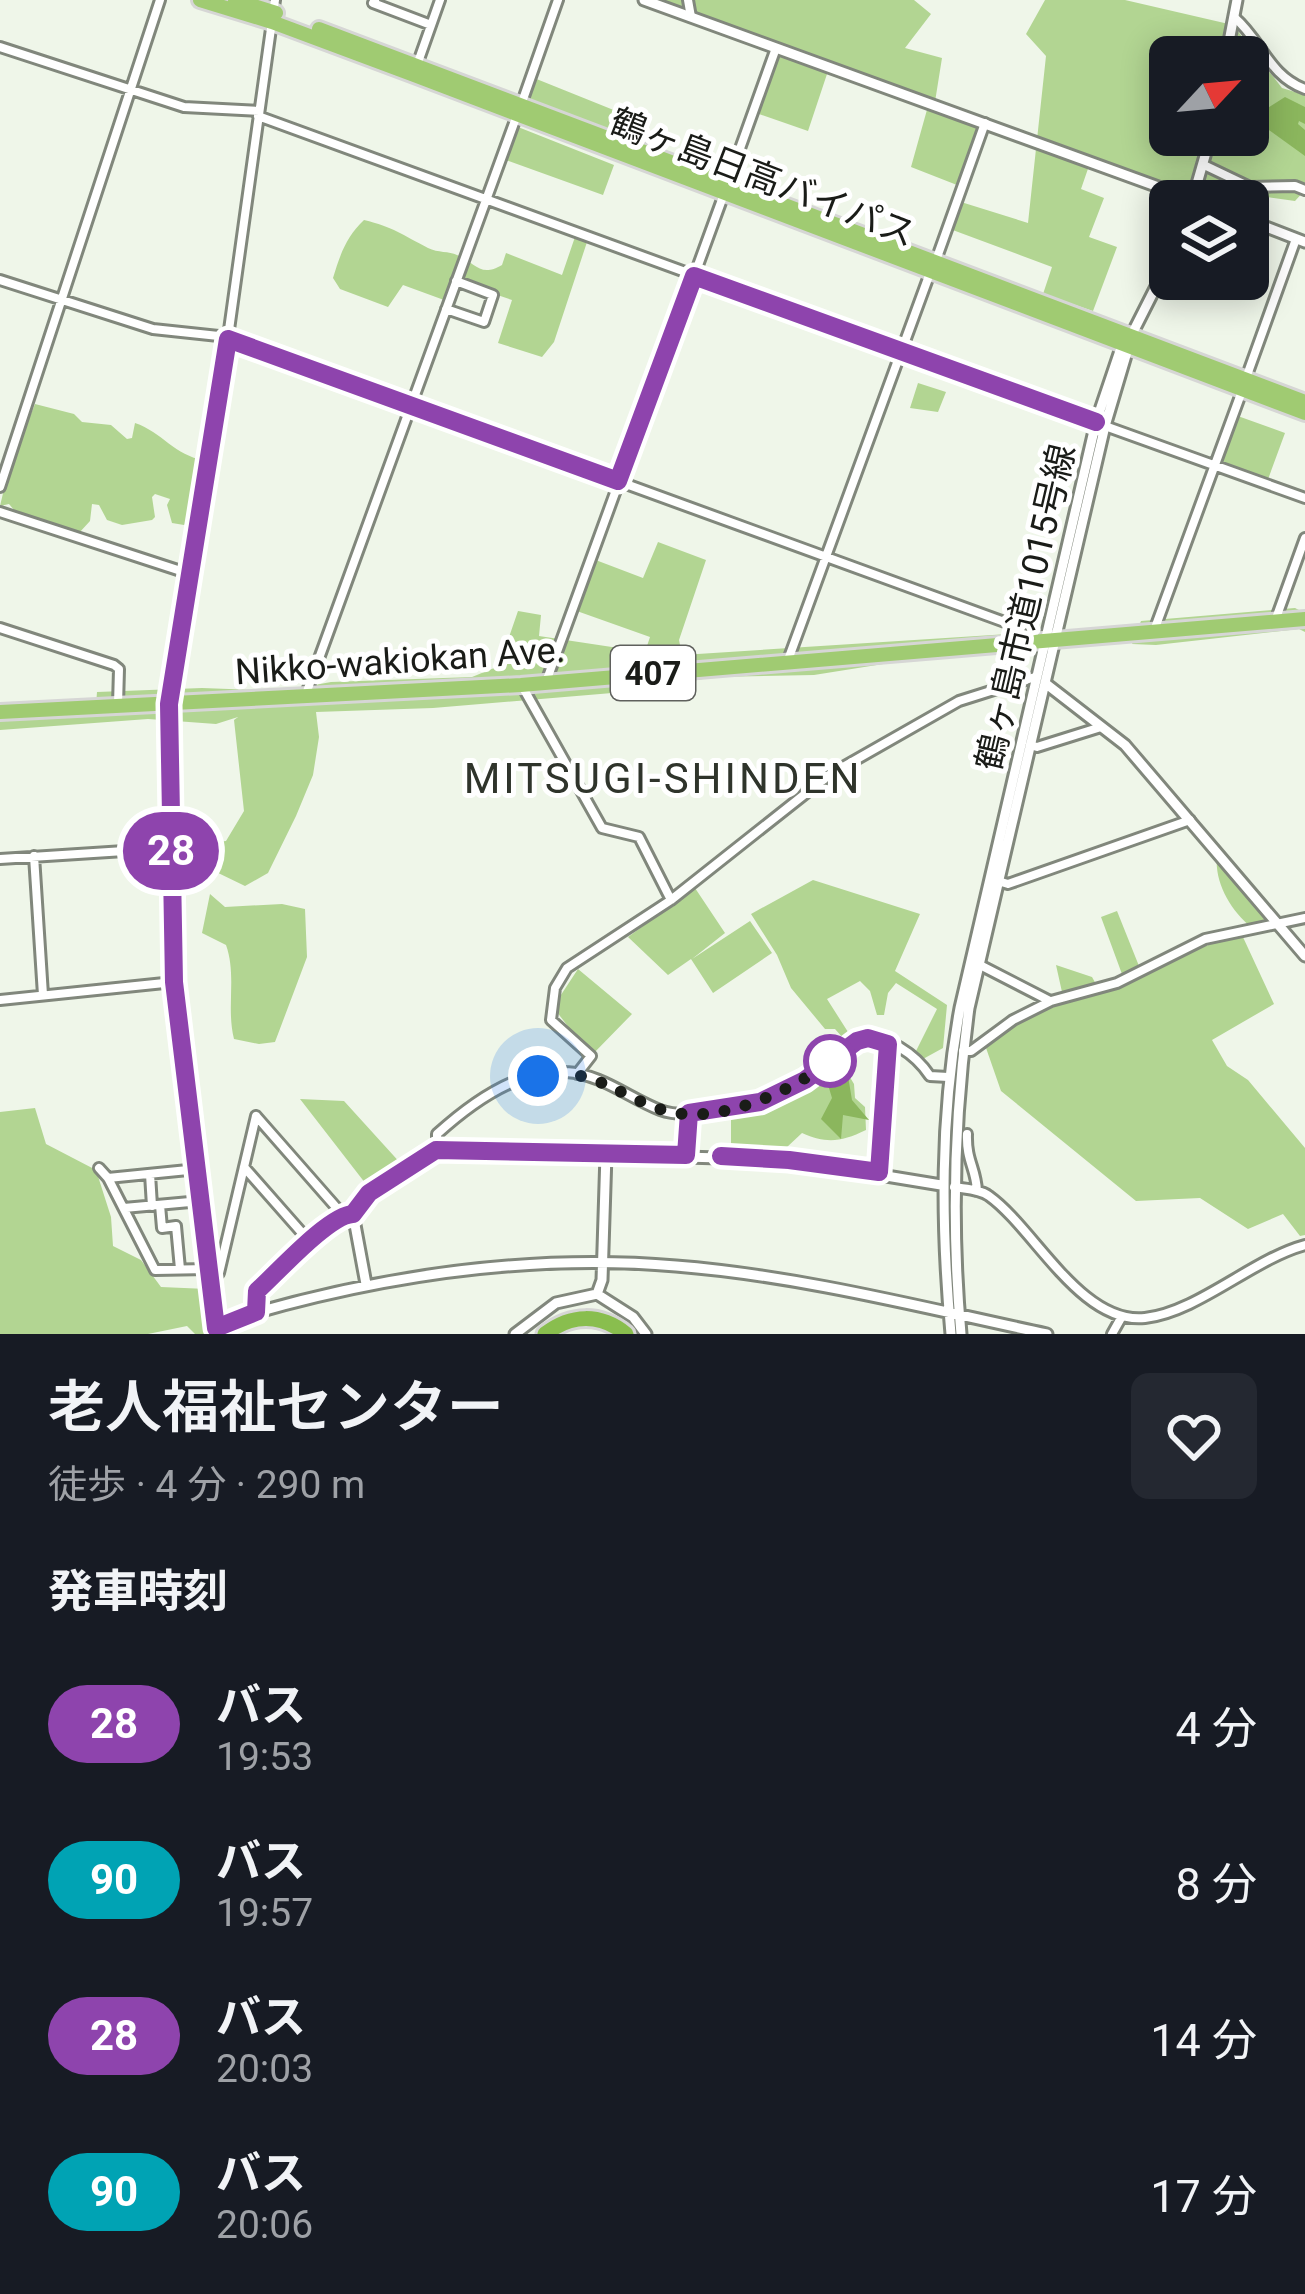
<!DOCTYPE html>
<html lang="ja">
<meta charset="utf-8">
<style>
body{margin:0;font-family:Roboto,"Noto Sans JP",sans-serif;background:#242831;color:#f1f3f6;height:100vh;display:flex;flex-direction:column;font-size:45px;white-space:nowrap}
*{box-sizing:border-box;margin:0}
p{font-size:39px;color:#9ea1a6}
.icon{flex:none;width:66px;height:66px;fill:none;stroke:currentColor;stroke-width:2;stroke-linecap:round;stroke-linejoin:round}
.map{position:relative;height:1334px;overflow:hidden}
.details{display:flex;flex-direction:column;background:#171b24;flex:1}
.details>*{flex:none}
.badge{padding:0 24px;border-radius:39px;font-size:42px;line-height:78px}
.needle{width:78px;rotate:64deg}
.fabs{position:absolute;left:1149px;top:36px;display:grid;gap:24px}
.fabs a{display:grid;place-items:center;width:120px;height:120px;border-radius:18px;background:#171b24;box-shadow:0 6px 30px #0003;font-size:60px}
.you{position:absolute;width:60px;height:60px;margin:-30px;border:9px solid #fff;border-radius:50%;background:#1a73e8;box-shadow:0 0 0 18px #1a73e833}
.map>.badge{position:absolute;translate:-50% -50%;box-shadow:0 0 0 6px #fff}
h2{padding:0 48px;font-size:45px;line-height:108px}
.round{display:grid;place-items:center;flex:none;width:126px;height:126px;border-radius:18px;background:#242831}
.head{display:flex;align-items:center;justify-content:space-between;height:204px;padding:0 48px}
h1{font-size:57px;font-weight:600;line-height:90px}
ul{padding:0;list-style:none}
li{display:flex;align-items:center;gap:36px;height:156px;padding:0 48px}
li div{flex:1}
li b{display:block;font-size:45px}
li em{font-style:normal}
li .badge{min-width:132px;font-weight:700;text-align:center}
.map>svg:first-child{display:block}
.green{fill:#b2d592;fill-rule:evenodd}
.water{fill:#8bb65d}
.lines{fill:none;stroke-linecap:round;stroke-linejoin:round}
.minor-casing{stroke:#81877c;stroke-width:14}
.tertiary-casing{stroke:#81877c;stroke-width:15}
.trunk-casing{stroke:#d6d6d5;stroke-width:20}
.motorway-casing{stroke:#d6d6d5;stroke-width:21}
.minor{stroke:#fff;stroke-width:8}
.tertiary{stroke:#fff;stroke-width:9}
.trunk{stroke:#a0cb72;stroke-width:14}
.motorway{stroke:#89be4e;stroke-width:15}
.line-casing{stroke:#fff;stroke-width:27}
.line{stroke:#8e44ad;stroke-width:18}
.walk{stroke:#1a1c18;stroke-width:12;stroke-dasharray:0 21.6}
.stop-dot{fill:#fff;stroke:#8e44ad;stroke-width:6}
.labels{text-anchor:middle;stroke-width:10;stroke-linejoin:round;paint-order:stroke}
.shield{fill:#fff;stroke:#5f605d;stroke-width:3}
.shield-label{font-size:33px;font-weight:bold;fill:#1a1c18}
.street-label{font-size:36px;fill:#1a1c18;stroke:#fff}
.quarter-label{font-size:42px;letter-spacing:3px;fill:#2f342b;stroke:#fff}
</style>
<div class="map">
<svg width="1305" height="1334" viewBox="0 0 1305 1334">
<rect width="100%" height="100%" fill="#eff6e9"/>
<path class="green" d="M660 0H914L931 14 905 48 942 58 934 108 980 126 957 185 911 167 930 99 831 62 808 131 756 113 781 43Z
M1045 0H1125L1233 25 1282 88 1305 95V190L1295 201 1239 193 1196 178 1187 193 1091 160 1081 189 1104 198 1089 237 1117 247 1093 311 1043 294 1052 267 950 229 961 202 1028 223 1046 56 1026 34ZM1170 57H1248V135H1170Z
M534 78 631 117 623 138 527 100Z
M518 127 614 165 603 195 506 160Z
M364 220C393 227 403 235 428 248 438 253 449 251 457 255 476 263 480 278 502 265L506 253 562 275 576 234 588 239 554 342 542 357 498 343 512 300 453 280 444 300 403 285 388 307 340 289 333 278C340 255 346 237 364 220Z
M918 383 946 392 938 412 910 408Z
M35 404 74 414 82 422 111 425 127 439 132 438 135 423C162 432 175 456 204 460L194 519 184 525 172 523 167 505 170 499 155 494 152 497 155 517 152 520 122 525 107 520 99 505 92 504 90 521 79 533 20 517 9 504 0 506 9 468Z
M1235 415 1285 433 1267 482 1217 464Z
M658 542 706 560 679 640 682 655 1008 634 1003 652 952 653 814 675 714 677 636 691 433 708 316 712 319 737 313 775 296 816 268 873 245 886 212 870 181 878 179 866 184 851 206 843 226 841 244 811 234 720 238 717 216 724 148 719 0 730V710L96 705 97 692 202 688 282 691 331 682 472 677 499 666 518 611 541 615 539 636 645 652 650 637 574 610 593 559 643 578Z
M1295 608 1305 613V632L1299 629 1156 645 1132 644 1141 621Z
M1217 855 1273 921 1252 928C1230 910 1214 882 1217 855Z
M813 880 920 914 895 971 947 1005 943 1048 923 1059 916 1051 937 1009 896 983 888 993 884 1015H877L870 991 860 981 827 999 848 1032 843 1038 835 1029H825L791 988 777 955 751 914Z
M695 888 725 933 692 959 750 921 772 953 713 993 691 959 668 975 628 937Z
M210 894 225 907 282 904 305 909 307 957 275 1042 259 1044 234 1039C226 1007 237 976 226 945L202 933Z
M1117 911 1141 971C1176 961 1206 942 1242 935L1274 1004 1212 1040 1227 1066 1248 1080 1305 1148V1235L1300 1236 1283 1214 1248 1229 1200 1198 1136 1201 1001 1091 985 1045 1014 1022 1064 1001 1056 965 1092 977 1101 993 1126 985 1101 917Z
M578 969 632 1014 591 1056 553 1007Z
M832 1067 845 1069 854 1084 855 1098 865 1107 866 1130C841 1142 827 1144 802 1133L786 1148 731 1149V1113L778 1100Z
M300 1099 344 1101 403 1166 369 1188Z
M35 1108 46 1144 96 1170 111 1217 113 1246 141 1260 161 1287 207 1289 208 1334H195L187 1326 148 1334H0V1112Z"/>
<path class="water" d="M1285 97 1305 107V124L1299 121 1298 124 1305 130V156L1258 122V114Z
M835 1068 848 1076 852 1100 869 1120 843 1115 841 1139 821 1119 832 1098 826 1078Z"/>
<g class="lines">
<g class="minor-casing">
<path id="minor" d="M375 0 373 3 431 25
M688 0 691 17
M1234 17C1262 41 1269 76 1305 89
M0 47 184 107 259 111
M417 65 440 0
M521 105 558 0
M258 116 1096 422
M1204 165 1250 187 1295 186 1305 190
M728 182 776 48
M935 263 985 123
M0 280 153 329 228 337
M446 309 484 322 493 295 456 281
M228 339 1021 628
M1246 378 1296 239
M1105 426 1305 498
M0 487 160 0
M0 512 190 574
M1275 621 1305 538
M0 628 114 665 119 669 118 705
M1155 628 1242 391
M788 660 930 273
M546 682 724 194
M522 686 602 828 639 837 671 900 829 775 959 701 1035 677
M306 694 517 115
M1030 745 1037 747 1101 727
M34 856 43 995
M0 859 171 848
M998 881 1008 884 1190 820
M978 964 1050 1001
M0 1000 174 982
M963 1051H971L1013 1020 1051 1001 1117 983 1205 939 1305 918
M577 1074 591 1056 551 1020 555 988 567 968 671 900
M256 1116 342 1214
M967 1134C966 1161 976 1168 977 1191
M437 1150V1134C470 1104 519 1068 566 1072 601 1074 629 1098 660 1110 681 1118 711 1112 733 1109 769 1103 803 1083 831 1061 841 1053 849 1043 861 1040 887 1033 916 1055 930 1076L948 1077
M686 1155 689 1113
M244 1167 310 1242
M99 1168 108 1178 155 1270 208 1269
M879 1172 888 1044
M150 1174 152 1206
M108 1178 198 1169
M954 1187C965 1189 980 1189 989 1196 1034 1228 1081 1325 1145 1318 1198 1312 1253 1259 1305 1245
M160 1205 162 1228 176 1226 180 1269
M124 1208 201 1201
M209 1281 219 1273 256 1116
M256 1312 257 1290 342 1214H353
M216 1328 174 982 169 704 228 337 275 0
M1112 1334 1121 1318"/>
</g>
<g class="tertiary-casing">
<path id="tertiary" d="M644 0 1197 201
M1226 57 1237 0
M1192 201 1211 135
M1248 220 1305 242
M1045 683 1125 745 1305 956
M366 1284 353 1214C365 1185 409 1162 437 1150L789 1160 941 1185
M597 1294 602 1280 606 1154
M214 1334 224 1322C371 1277 522 1253 676 1266 801 1276 925 1308 1047 1334
M515 1334 556 1303 597 1294 633 1317 646 1334
M951 1334C941 1224 940 1117 960 1008L1096 422 1122 345 1131 336 1170 259
M961 1334C951 1224 954 1117 969 1008L1105 426 1130 342"/>
</g>
<g class="trunk-casing">
<path id="trunk" d="M200 0 272 22 414 75 1305 413
M235 0 276 13
M319 29 1305 402
M0 712 521 685 1305 619"/>
</g>
<g class="motorway-casing">
<path id="motorway" d="M545 1334C571 1314 600 1313 626 1334"/>
</g>
<use href="#minor" class="minor"/>
<use href="#tertiary" class="tertiary"/>
<use href="#trunk" class="trunk"/>
<use href="#motorway" class="motorway"/>
</g>
<g class="lines">
<g class="line-casing">
<path id="line" d="M721 1156 789 1160 879 1172 888 1044 868 1038 857 1041 805 1080 760 1102 689 1113 686 1155 436 1150 369 1193 353 1214C329 1215 278 1272 257 1291L256 1312 216 1328 174 982 169 704 228 339 618 481 694 276 1096 422"/>
</g>
<use href="#line" class="line"/>
<path class="walk" d="M538 1076C592 1065 617 1096 663 1110 716 1127 792 1091 830 1061"/>
</g>
<circle class="stop-dot" cx="830" cy="1061" r="24"/>
<g class="labels">
<rect class="shield" x="611" y="646" width="84" height="54" rx="9"/>
<g class="shield-label">
<text x="653" y="685">407</text>
</g>
<g class="street-label">
<text transform="translate(763 177) rotate(21)" y="13">鶴ヶ島日高バイパス</text>
<text transform="translate(1025 607) rotate(-77)" y="13">鶴ヶ島市道1015号線</text>
<text transform="translate(400 660) rotate(-4)" y="13">Nikko-wakiokan Ave.</text>
</g>
<g class="quarter-label">
<text x="663" y="793">MITSUGI-SHINDEN</text>
</g>
</g>
</svg>
<div class="fabs">
<a><svg class="needle" viewBox="-14 -14 28 28"><path d="M0-13l5 13h-10z" fill="#e53935"/><path d="M0 13l5-13h-10z" fill="#9ea1a6"/></svg></a>
<a><svg class="icon" aria-label="layers" viewBox="0 0 24 24"><path d="M12 4l9 5-9 5-9-5zM3 14l9 5 9-5"/></svg></a>
</div>
<div class="you" style="left:538px;top:1076px"></div>
<b class="badge" style="left:171px;top:851px;background:#8e44ad;color:#fff">28</b>
</div>
<section class="details">
<div class="head"><div><h1>老人福祉センター</h1><p>徒歩 · 4 分 · 290 m</p></div><a class="round"><svg class="icon" aria-label="heart" viewBox="0 0 24 24"><path d="M12 20l-8-8c-3-5 5-10 8-4 3-6 11-1 8 4z"/></svg></a></div>
<h2>発車時刻</h2>
<ul>
<li><span class="badge" style="background:#8e44ad;color:#fff">28</span><div><b>バス</b><p>19:53</p></div><em>4 分</em></li>
<li><span class="badge" style="background:#00a3b4;color:#fff">90</span><div><b>バス</b><p>19:57</p></div><em>8 分</em></li>
<li><span class="badge" style="background:#8e44ad;color:#fff">28</span><div><b>バス</b><p>20:03</p></div><em>14 分</em></li>
<li><span class="badge" style="background:#00a3b4;color:#fff">90</span><div><b>バス</b><p>20:06</p></div><em>17 分</em></li>
</ul>
</section>
